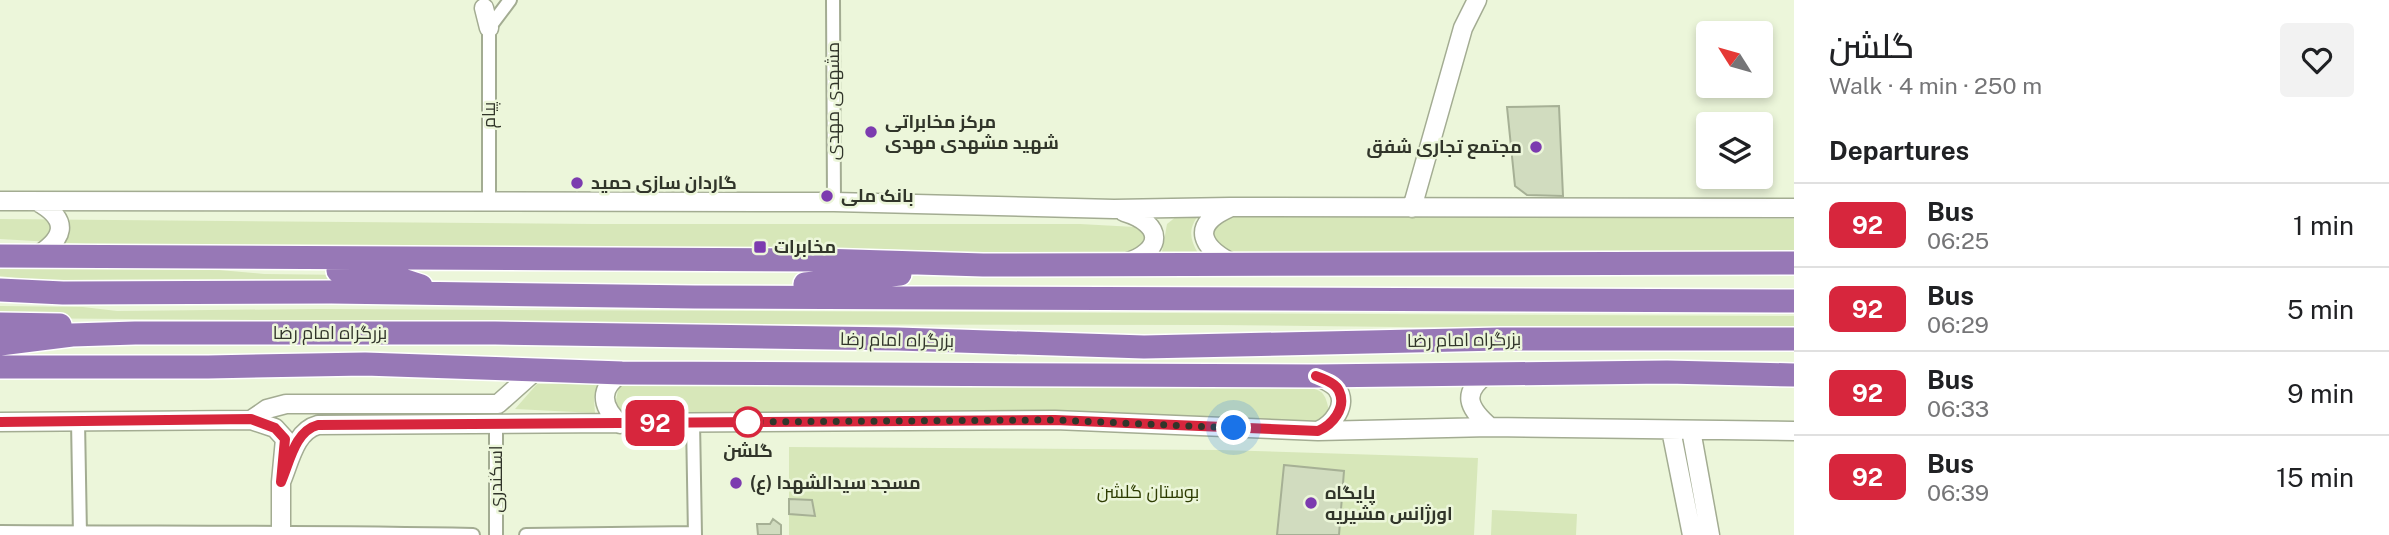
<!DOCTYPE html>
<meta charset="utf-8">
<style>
body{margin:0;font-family:"Public Sans",Cairo,sans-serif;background:#f2f2f2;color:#202124;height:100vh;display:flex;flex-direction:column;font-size:26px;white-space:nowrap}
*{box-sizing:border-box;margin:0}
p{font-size:23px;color:#757577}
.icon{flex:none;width:38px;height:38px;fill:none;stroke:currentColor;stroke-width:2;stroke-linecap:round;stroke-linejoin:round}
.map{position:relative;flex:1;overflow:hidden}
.details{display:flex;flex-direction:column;background:#fff;width:595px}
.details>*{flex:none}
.badge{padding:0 14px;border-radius:10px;font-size:24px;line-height:46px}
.needle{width:46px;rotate:307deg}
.fabs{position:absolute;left:1696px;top:21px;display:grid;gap:14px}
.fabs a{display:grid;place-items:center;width:77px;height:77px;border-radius:7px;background:#fff;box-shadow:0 4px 10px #0003;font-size:35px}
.you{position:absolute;width:35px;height:35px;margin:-18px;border:5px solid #fff;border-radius:50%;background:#1a73e8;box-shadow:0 0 0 10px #1a73e833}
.map>.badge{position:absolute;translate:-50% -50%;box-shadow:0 0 0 4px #fff}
h2{padding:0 35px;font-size:26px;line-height:63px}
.round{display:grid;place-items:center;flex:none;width:74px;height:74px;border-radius:7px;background:#f2f2f2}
.summary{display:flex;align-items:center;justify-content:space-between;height:119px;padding:0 35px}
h1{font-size:33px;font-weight:600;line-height:52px}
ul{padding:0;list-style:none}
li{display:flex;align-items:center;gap:21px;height:84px;padding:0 35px;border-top:2px solid #e0e0e0}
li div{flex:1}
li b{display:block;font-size:26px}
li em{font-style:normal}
li .badge{min-width:77px;font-weight:700;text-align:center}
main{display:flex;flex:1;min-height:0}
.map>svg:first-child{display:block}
.green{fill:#d7e7b9}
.building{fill:#d1dcbf;stroke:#a6b095;stroke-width:2}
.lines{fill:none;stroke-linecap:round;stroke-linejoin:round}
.street-casing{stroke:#a3ac92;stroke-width:16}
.secondary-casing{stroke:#a3ac92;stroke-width:21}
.highway-casing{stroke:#fff;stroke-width:26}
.street{stroke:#fff;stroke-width:12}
.secondary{stroke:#fff;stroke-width:18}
.highway{stroke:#9778b6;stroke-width:23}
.line-casing{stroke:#fff;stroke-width:16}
.line{stroke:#d7263d;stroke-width:10}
.walk{stroke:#31352a;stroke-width:7;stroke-dasharray:0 12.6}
.poi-dot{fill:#7c3baf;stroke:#ecf6da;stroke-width:2.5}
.stop-dot{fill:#fff;stroke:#d7263d;stroke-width:3.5}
.labels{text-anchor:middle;stroke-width:5;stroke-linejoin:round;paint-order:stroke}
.street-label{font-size:18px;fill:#31352a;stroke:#ecf6da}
.poi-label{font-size:18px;font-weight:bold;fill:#31352a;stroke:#ecf6da;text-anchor:start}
.stop-label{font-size:18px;font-weight:bold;fill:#31352a;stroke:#ecf6da}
.park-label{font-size:18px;fill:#2d3c01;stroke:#ecf6da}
</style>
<main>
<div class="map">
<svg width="1794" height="535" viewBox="0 0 1794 535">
<rect width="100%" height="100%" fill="#ecf6da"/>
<path class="green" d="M1228 215 1794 219V255L1226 252 1215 244 1210 231Z
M1177 216H1198C1188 229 1190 240 1198 253L1162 252 1167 224Z
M0 219 594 224H1080L1135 227 1145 232 1144 248 1113 258 876 249 154 248 0 239Z
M0 264 186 267 264 274 352 275 384 279 30 280 0 276Z
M0 306 83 307 117 311 318 309 1794 316V328L1673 330 1217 325 660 324 538 321H368L0 318Z
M598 383 594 399 595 413 515 409 537 384Z
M619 385 1298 387C1319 389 1325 388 1329 411L1318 421 620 412 616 400Z
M789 447 1220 450 1478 458 1474 535H789Z
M1492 510 1577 514 1576 535H1491Z"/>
<path class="building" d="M1559 106 1563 196 1527 195 1515 186 1507 107Z
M1284 465 1344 471 1339 535H1277Z
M789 499 812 500 815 516 789 514Z
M773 519 781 525V535H758L757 524H770Z"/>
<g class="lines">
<g class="street-casing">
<path id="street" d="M833 0 834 202
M489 202V28L510 0
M78 421 80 535
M693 422 695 535
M0 532C158 533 315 532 473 535
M496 535V424
M526 535 695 533"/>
</g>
<g class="secondary-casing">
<path id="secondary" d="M484 8 489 28
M0 201 834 202 1114 209 1230 207 1794 208
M1229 208C1189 226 1202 248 1234 264
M1412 208 1463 28 1477 0
M1124 212C1164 224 1164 251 1125 263
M35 257C64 239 71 221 38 202
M1487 374C1461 393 1468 408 1490 427
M251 420 267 409 286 404H498L534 372
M0 422 251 420 275 428 285 439 281 482V535
M620 424C600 405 599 388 622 373
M1671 430 1692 535
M1691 430 1710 535
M1318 431 1490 427 1794 431
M281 482C290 461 295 431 318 425L1055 420 1318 431C1332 425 1349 405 1337 389 1333 383 1324 380 1317 376"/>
</g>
<g class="highway-casing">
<path id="highway" d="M0 256 820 260 983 265 1794 263
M338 271 384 274 421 286
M805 284 900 274
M0 290 63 293 331 292 694 297 1794 301
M0 324 60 325
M0 344 72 335 135 333H495L898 339 1144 347 1500 339H1794
M0 367H208L365 364 622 373 1316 376 1667 372 1794 375"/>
</g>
<use href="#street" class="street"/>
<use href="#secondary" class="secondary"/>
<use href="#highway" class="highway"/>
</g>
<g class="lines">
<g class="line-casing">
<path id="line" d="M0 422 251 419 275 428 285 439 281 482C290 461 295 431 318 425L1055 420 1318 431C1332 425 1347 408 1339 391 1336 383 1323 379 1316 376"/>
</g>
<use href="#line" class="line"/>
<path class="walk" d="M748 422 1055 420 1234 428"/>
</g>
<g class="poi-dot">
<circle cx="871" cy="132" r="7"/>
<circle cx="1536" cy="147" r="7"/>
<circle cx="577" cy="183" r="7"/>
<circle cx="827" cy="196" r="7"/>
<rect x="753" y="240" width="14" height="14" rx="3.5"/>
<circle cx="736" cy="483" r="7"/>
<circle cx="1311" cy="503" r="7"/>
</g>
<circle class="stop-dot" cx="748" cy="422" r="14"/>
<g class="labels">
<g class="street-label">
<text transform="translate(833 101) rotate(-90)" y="6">مشهدی مهدی</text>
<text transform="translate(489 115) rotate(-90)" y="6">پیام</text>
<text x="330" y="339">بزرگراه امام رضا</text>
<text transform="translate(897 340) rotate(1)" y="6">بزرگراه امام رضا</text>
<text transform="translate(1464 340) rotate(-1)" y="6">بزرگراه امام رضا</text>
<text transform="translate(496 479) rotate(-90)" y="6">اسکندری</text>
</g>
<g class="poi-label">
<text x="885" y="128">مرکز مخابراتی<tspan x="885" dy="21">شهید مشهدی مهدی</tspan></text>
<text x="1522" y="153" text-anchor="end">مجتمع تجاری شفق</text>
<text x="591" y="189">گاردان سازی حمید</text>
<text x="841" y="202">بانک ملی</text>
<text x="774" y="253">مخابرات</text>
<text x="750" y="489">مسجد سیدالشهدا (ع)</text>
<text x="1325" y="499">پایگاه<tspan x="1325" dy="21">اورژانس مشیریه</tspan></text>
</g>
<g class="stop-label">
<text x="748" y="457">گلشن</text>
</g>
<g class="park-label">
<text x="1148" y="498">بوستان گلشن</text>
</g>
</g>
</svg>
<div class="fabs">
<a><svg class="needle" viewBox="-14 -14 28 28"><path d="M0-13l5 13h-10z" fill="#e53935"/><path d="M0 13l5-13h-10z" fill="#757577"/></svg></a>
<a><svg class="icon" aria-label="layers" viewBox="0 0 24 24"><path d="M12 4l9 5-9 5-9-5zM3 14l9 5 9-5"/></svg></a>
</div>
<div class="you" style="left:1234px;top:428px"></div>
<b class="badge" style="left:655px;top:423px;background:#d7263d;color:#fff">92</b>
</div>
<section class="details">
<div class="summary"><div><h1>گلشن</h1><p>Walk · 4 min · 250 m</p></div><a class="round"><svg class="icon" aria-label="heart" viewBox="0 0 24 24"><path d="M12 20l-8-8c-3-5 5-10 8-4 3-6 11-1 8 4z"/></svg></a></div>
<h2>Departures</h2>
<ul>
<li><span class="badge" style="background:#d7263d;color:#fff">92</span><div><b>Bus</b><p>06:25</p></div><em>1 min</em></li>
<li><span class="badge" style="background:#d7263d;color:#fff">92</span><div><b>Bus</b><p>06:29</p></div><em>5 min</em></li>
<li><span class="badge" style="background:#d7263d;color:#fff">92</span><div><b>Bus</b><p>06:33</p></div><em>9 min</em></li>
<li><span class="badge" style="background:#d7263d;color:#fff">92</span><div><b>Bus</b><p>06:39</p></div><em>15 min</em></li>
</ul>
</section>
</main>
